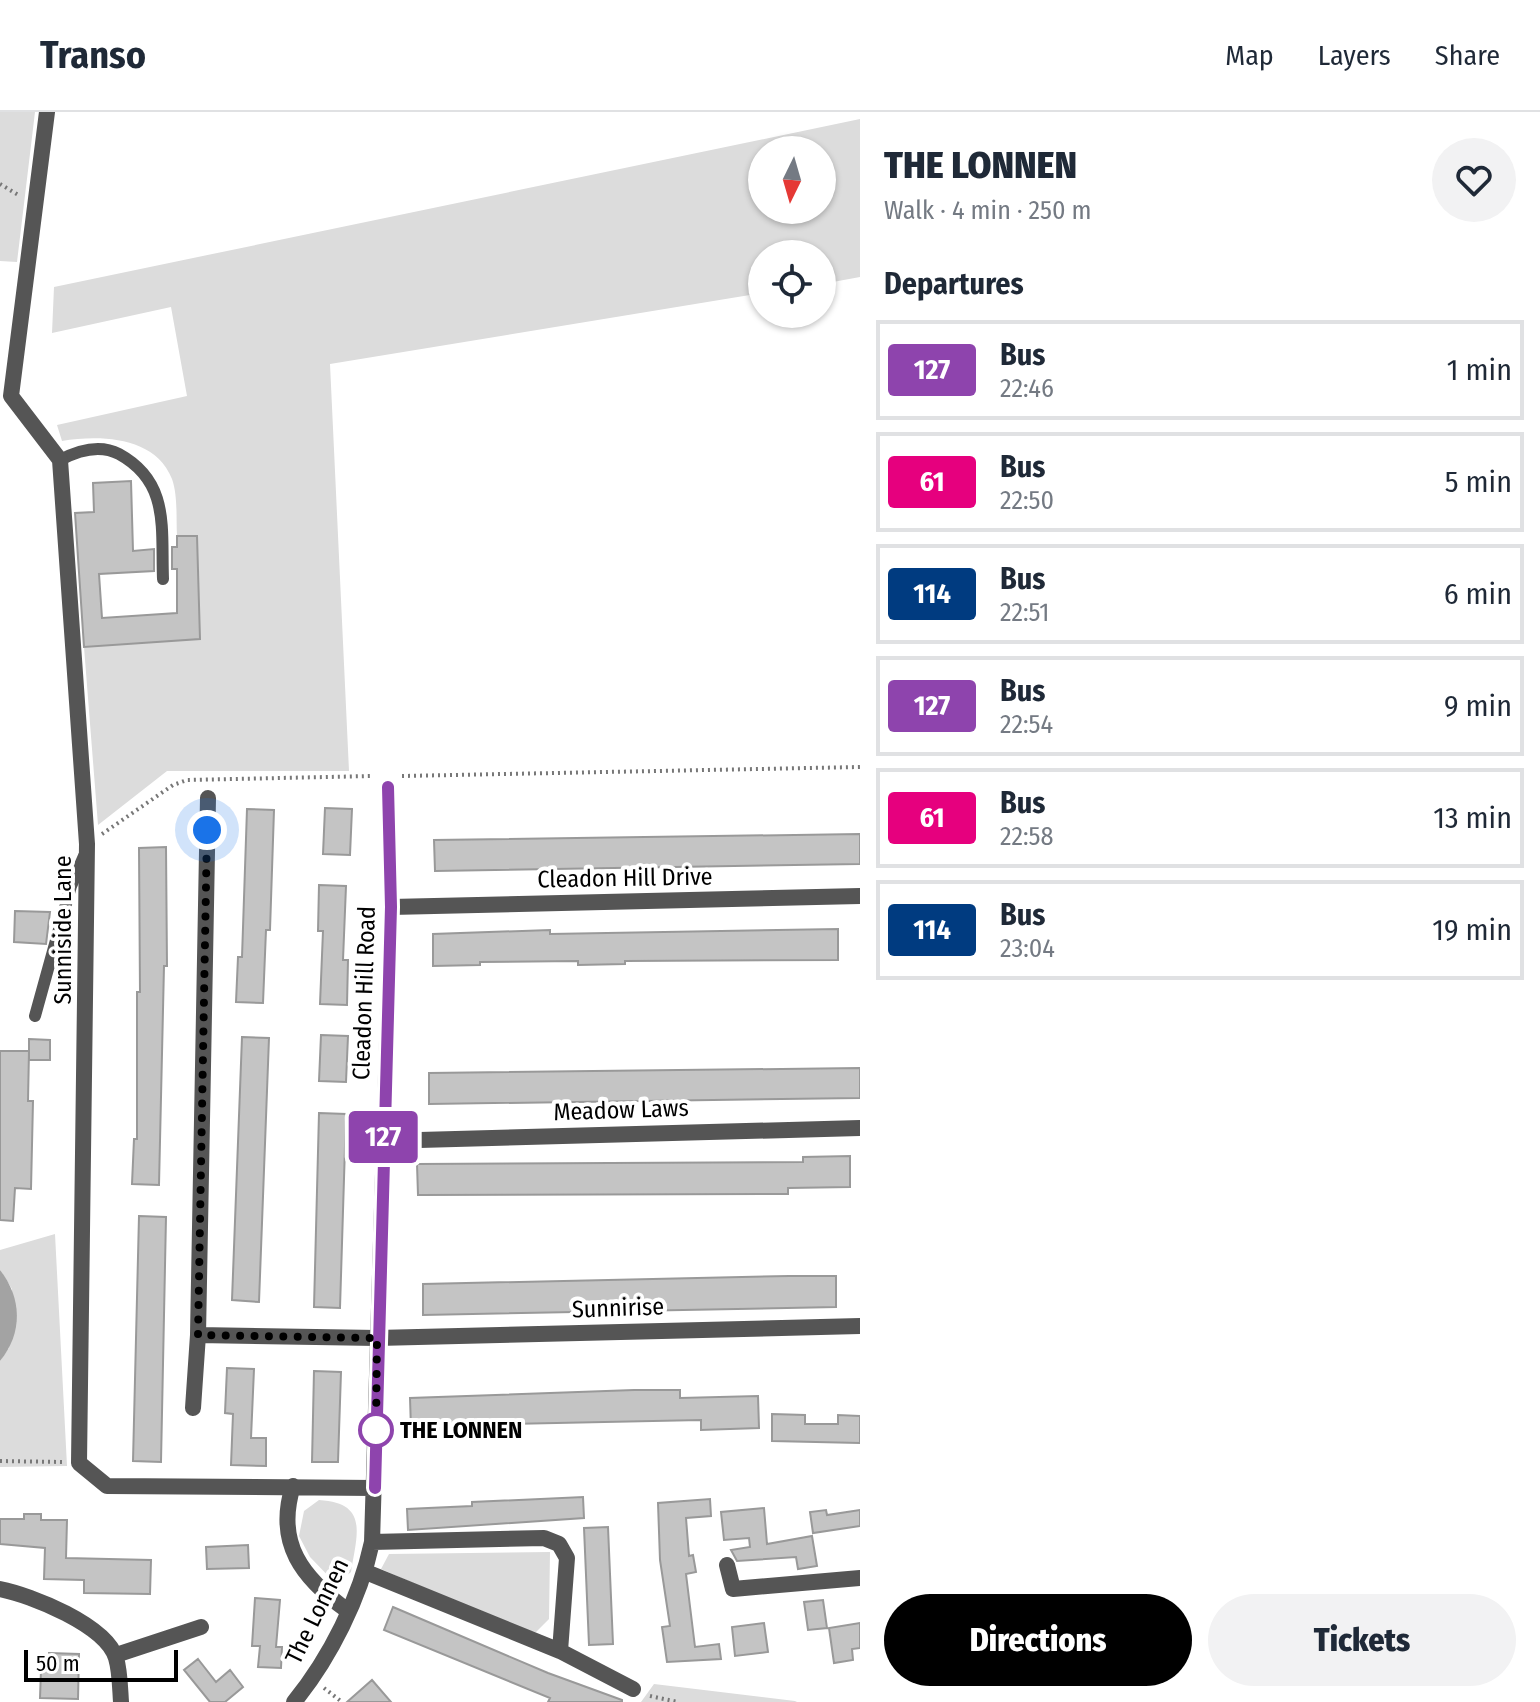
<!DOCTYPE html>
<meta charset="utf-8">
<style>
body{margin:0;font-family:"Fira Sans Condensed",sans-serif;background:#f2f2f3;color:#1f2937;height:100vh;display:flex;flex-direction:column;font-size:30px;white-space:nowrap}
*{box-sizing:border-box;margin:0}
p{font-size:26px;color:#747a83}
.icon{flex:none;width:44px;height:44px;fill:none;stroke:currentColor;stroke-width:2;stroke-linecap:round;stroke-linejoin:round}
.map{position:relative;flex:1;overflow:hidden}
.side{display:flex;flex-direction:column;background:#fff;width:680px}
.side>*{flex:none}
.badge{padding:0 16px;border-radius:6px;font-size:28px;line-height:52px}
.needle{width:52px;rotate:185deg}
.buttons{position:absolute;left:748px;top:24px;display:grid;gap:16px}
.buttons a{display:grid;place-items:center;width:88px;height:88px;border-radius:50%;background:#fff;box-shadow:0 2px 6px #0004;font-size:40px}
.scale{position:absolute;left:24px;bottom:20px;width:154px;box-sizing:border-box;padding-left:8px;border:4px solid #000;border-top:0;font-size:22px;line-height:28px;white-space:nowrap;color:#000;-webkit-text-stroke:6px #fff;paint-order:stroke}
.you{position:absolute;width:40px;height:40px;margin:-20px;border:6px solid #fff;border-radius:50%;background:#1a73e8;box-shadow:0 0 0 12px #1a73e833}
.map>.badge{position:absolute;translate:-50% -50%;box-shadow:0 0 0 4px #fff}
h2{padding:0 24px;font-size:30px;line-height:72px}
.round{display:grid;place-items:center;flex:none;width:84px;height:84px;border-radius:42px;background:#f2f2f3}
.summary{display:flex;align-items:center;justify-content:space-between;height:136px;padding:0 24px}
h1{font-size:38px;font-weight:800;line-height:60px}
.cta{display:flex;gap:16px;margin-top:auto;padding:16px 24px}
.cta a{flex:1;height:92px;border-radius:48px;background:#000;color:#fff;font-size:32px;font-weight:800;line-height:92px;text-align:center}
.cta a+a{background:#f2f2f3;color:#1f2937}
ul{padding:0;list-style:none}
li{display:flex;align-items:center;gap:24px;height:100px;margin:0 16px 12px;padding:0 8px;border:4px solid #e0e1e3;border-radius:0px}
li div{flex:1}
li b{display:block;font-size:30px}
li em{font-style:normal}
li .badge{min-width:88px;font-weight:700;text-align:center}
header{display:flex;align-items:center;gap:48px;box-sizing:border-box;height:112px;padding:0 40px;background:#fff;border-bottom:2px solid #e0e1e3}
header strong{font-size:38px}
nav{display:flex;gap:44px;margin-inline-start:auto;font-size:28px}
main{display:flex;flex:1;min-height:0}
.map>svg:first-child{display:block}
.green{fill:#dcdcdc;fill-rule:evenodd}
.water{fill:#a3a3a3}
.building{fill:#c4c4c4;stroke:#999;stroke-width:2}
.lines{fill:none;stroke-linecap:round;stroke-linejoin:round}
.path{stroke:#777;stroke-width:4;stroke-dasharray:2 4;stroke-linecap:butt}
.service{stroke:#555;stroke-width:12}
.minor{stroke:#555;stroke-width:16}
.line-casing{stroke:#fff;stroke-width:18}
.line{stroke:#8e44ad;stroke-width:12}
.walk{stroke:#000;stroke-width:8;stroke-dasharray:0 14.4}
.stop-dot{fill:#fff;stroke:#8e44ad;stroke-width:4}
.labels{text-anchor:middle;stroke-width:8;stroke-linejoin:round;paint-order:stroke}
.street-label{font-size:24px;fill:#000;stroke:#fff}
.stop-label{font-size:24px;font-weight:bold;fill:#000;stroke:#fff;text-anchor:start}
</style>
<header>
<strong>Transo</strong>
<nav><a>Map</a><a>Layers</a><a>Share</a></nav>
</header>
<main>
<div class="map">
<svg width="860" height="1590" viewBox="0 0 860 1590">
<rect width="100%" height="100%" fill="#fff"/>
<path class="green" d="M0 0H35L17 150 0 149Z
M860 7V165L822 172V142H762V181L330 252 349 659H167L98 713 84 535 199 527 197 424H177C176 406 178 384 172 367 155 324 100 323 62 329L57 313 187 284 171 195 52 221 54 175ZM762 38H822V98H762Z
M55 1122 67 1354 0 1355V1249L9 1236 12 1177 0 1158V1138Z
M319 1388C369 1391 357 1422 351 1460L336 1472 310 1445 299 1424 304 1399Z
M550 1440 549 1507 536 1520 520 1518 381 1457 389 1442Z
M654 1572 795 1589 797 1590H641Z"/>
<path class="water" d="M0 1158C22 1186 23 1221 0 1249Z"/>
<path class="building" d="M131 369 133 439 154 437V459L99 462 102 506 177 501V457H172V435H177V424H197L200 527 84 535 75 401 94 400 93 371Z
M325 696 352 697 350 743 323 742Z
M247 697 274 698 270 818H266L263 891 236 890 238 845H242Z
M860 722V752L435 759 434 728Z
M166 735 167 854H164L159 1073 132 1072 134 1027H137V880H140L139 736Z
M319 773 346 774 343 848H348L347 893 320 892 323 819H318Z
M15 799 50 800 46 832 14 830Z
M838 817V848L625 849V852L578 853V849L480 850V853L433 854V822L550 818V822Z
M321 923 348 924 346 970 319 969Z
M242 925 269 926 259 1190 232 1188Z
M29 927 50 928V948H29Z
M0 939H29L28 989H33L31 1077 15 1076 13 1109 0 1108Z
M860 956V986L429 992V961Z
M319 1001 346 1002 340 1196 314 1195Z
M850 1044V1075L788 1076V1082L418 1083 417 1052 803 1050V1045Z
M139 1104 166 1105 161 1350 133 1349Z
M789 1164H836V1195L423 1203V1172Z
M227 1256 254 1257 251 1326H266V1354L231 1353 233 1302 225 1301Z
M314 1259 341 1260 338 1350H312Z
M634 1278H680V1286L758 1284 759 1316 701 1318V1308L457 1313V1317H411L410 1286Z
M772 1302 805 1303V1312H838V1303L860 1304V1331L772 1329Z
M583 1385 584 1406 408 1418 407 1397 472 1394V1390Z
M710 1387 711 1404 686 1406 689 1444 693 1443 696 1460 686 1462 695 1535 719 1532 721 1547 667 1550 662 1515 670 1514 660 1448 658 1391Z
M764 1396 767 1432 812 1424 817 1454 798 1457 796 1445 737 1449 731 1438 750 1435 749 1426 724 1428 721 1400Z
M826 1398 827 1403 860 1398V1414L813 1421 810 1400Z
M24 1402H41V1408H67L66 1446 151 1448 150 1482 84 1481V1468L44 1467 45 1436 0 1432V1407H24Z
M608 1415 613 1532 589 1533 584 1416Z
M248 1433 249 1456 207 1457 206 1435Z
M255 1486 280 1488 276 1535H282L281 1556 258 1555 260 1534H252Z
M823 1488 827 1516 808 1518 804 1490Z
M393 1495 548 1561 622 1588V1590H548L550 1586 384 1518Z
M764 1511 768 1540 735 1544 732 1515Z
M860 1511V1536L852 1537 853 1548 834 1551 829 1516Z
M49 1541 79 1542 78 1587 40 1586 41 1558H49Z
M198 1547 216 1570 230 1558 243 1575 225 1590H210L184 1558Z
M372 1568 391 1590H347Z"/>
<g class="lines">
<path class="path" d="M0 72 20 84
M402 664 860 655
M102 722 173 673 187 668 373 664
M0 1349 62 1350
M324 1576 342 1590
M650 1584 678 1590"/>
<path class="service" d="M60 348C77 339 100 332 119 342 170 370 161 416 163 467
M35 904 71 774 84 744"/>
<path class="minor" d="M47 0 11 284 60 348 87 732 79 1351 107 1374 375 1376
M208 686 198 1223 377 1226 860 1214
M391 795 860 784
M383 1029 860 1016
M193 1296 198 1223
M293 1374C275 1431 302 1466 348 1499
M727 1453 733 1477 860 1466
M366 1460 560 1539 567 1446 559 1432 544 1426 372 1430
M0 1477C31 1483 106 1513 116 1546 120 1559 120 1576 121 1590
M560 1539 633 1577
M116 1543 201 1515
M294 1590C330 1546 360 1486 372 1430L391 795 388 675"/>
</g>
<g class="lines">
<g class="line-casing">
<path id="line" d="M375 1376 391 795 388 675"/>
</g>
<use href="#line" class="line"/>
<path class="walk" d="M207 718 198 1223 377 1226 376 1318"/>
</g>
<circle class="stop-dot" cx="376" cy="1318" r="16"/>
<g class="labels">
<g class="street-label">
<text transform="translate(625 766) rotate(-1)" y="8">Cleadon Hill Drive</text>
<text transform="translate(63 818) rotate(-90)" y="8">Sunniside Lane</text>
<text transform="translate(364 881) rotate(-88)" y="8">Cleadon Hill Road</text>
<text transform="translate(621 998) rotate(-2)" y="8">Meadow Laws</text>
<text transform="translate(618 1196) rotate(-2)" y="8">Sunnirise</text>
<text transform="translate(317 1499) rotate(-64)" y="8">The Lonnen</text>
</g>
<g class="stop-label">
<text x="400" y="1326">THE LONNEN</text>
</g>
</g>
</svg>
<div class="buttons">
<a><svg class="needle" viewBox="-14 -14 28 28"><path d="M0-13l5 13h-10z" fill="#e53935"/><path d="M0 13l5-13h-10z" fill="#747a83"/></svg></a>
<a><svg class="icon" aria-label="locate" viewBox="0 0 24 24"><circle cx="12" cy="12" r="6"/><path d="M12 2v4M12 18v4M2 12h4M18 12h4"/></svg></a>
</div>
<div class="scale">50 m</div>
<div class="you" style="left:207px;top:718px"></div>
<b class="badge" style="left:383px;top:1025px;background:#8e44ad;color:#fff">127</b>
</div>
<section class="side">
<div class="summary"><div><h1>THE LONNEN</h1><p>Walk · 4 min · 250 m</p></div><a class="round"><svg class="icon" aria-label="heart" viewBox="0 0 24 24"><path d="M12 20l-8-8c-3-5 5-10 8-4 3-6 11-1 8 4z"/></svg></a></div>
<h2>Departures</h2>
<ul>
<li><span class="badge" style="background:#8e44ad;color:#fff">127</span><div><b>Bus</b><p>22:46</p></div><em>1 min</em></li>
<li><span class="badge" style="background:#e6007e;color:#fff">61</span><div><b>Bus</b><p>22:50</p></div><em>5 min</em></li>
<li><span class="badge" style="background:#003b80;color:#fff">114</span><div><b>Bus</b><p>22:51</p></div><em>6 min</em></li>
<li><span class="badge" style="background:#8e44ad;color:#fff">127</span><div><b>Bus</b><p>22:54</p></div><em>9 min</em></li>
<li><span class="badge" style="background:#e6007e;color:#fff">61</span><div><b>Bus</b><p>22:58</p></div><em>13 min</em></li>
<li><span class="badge" style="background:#003b80;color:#fff">114</span><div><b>Bus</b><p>23:04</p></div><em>19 min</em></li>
</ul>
<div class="cta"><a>Directions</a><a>Tickets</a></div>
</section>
</main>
